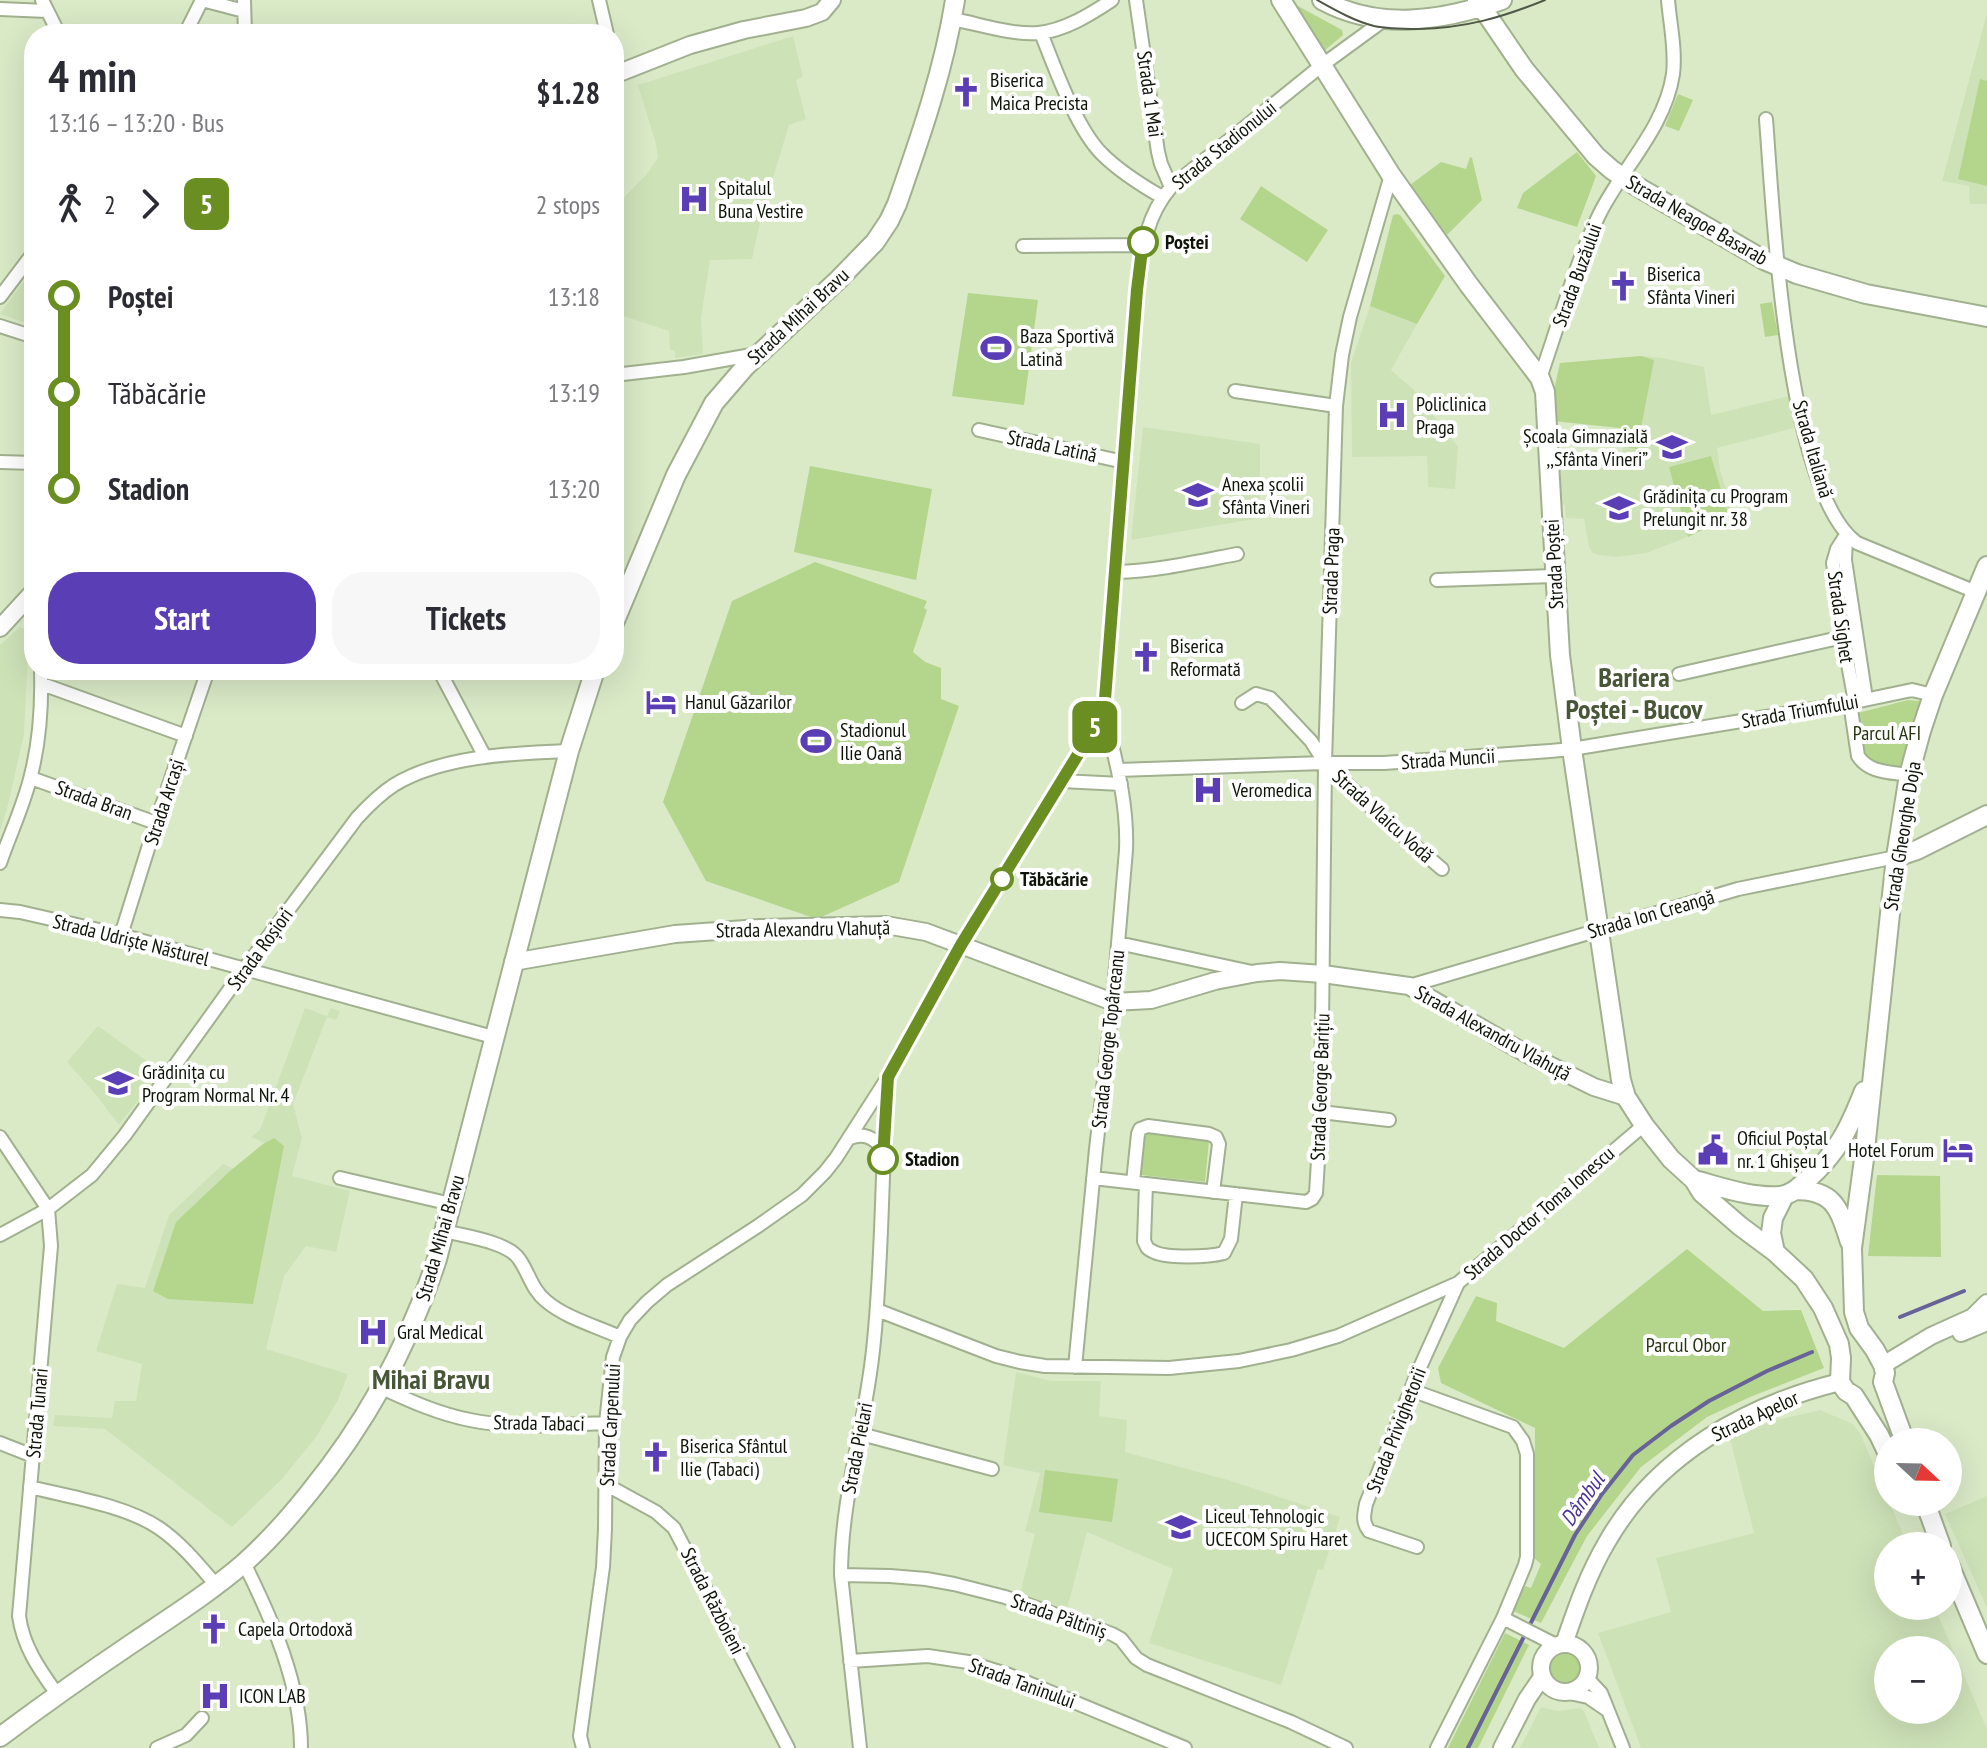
<!DOCTYPE html>
<meta charset="utf-8">
<style>
body{margin:0;font-family:"PT Sans Narrow",sans-serif;background:#f7f7f7;color:#2b2b33;height:100vh;display:flex;flex-direction:column;font-size:30px;white-space:nowrap}
*{box-sizing:border-box;margin:0}
p{font-size:26px;color:#7c7c81}
.icon{flex:none;width:44px;height:44px;fill:none;stroke:currentColor;stroke-width:2;stroke-linecap:round;stroke-linejoin:round}
.map{position:relative;flex:1;overflow:hidden}
.panel{position:absolute;left:24px;top:24px;width:600px;height:656px;display:flex;flex-direction:column;background:#fff;border-radius:32px;box-shadow:0 8px 32px #0002}
.panel>*{flex:none}
.badge{padding:0 16px;border-radius:12px;font-size:28px;line-height:52px}
.needle{width:52px;rotate:112deg}
.tools{position:absolute;left:1874px;top:1428px;display:grid;gap:16px}
.tools a{display:grid;place-items:center;width:88px;height:88px;border-radius:50%;background:#fff;box-shadow:0 8px 32px #0002;font-size:40px}
.map>.badge{position:absolute;translate:-50% -50%;box-shadow:0 0 0 4px #fff}
.legs{display:flex;align-items:center;gap:12px;height:88px;padding:0 24px;font-size:26px}
.legs p{margin-inline-start:auto}
.headline{display:flex;align-items:center;justify-content:space-between;height:136px;padding:0 24px}
h1{font-size:44px;font-weight:700;line-height:60px}
.primary-button{display:flex;gap:16px;margin-top:auto;padding:16px 24px}
.primary-button a{flex:1;height:92px;border-radius:32px;background:#5a3eb6;color:#fff;font-size:32px;font-weight:700;line-height:92px;text-align:center}
.primary-button a+a{background:#f7f7f7;color:#2b2b33}
ul{padding:0 24px;list-style:none}
li{display:flex;align-items:center;gap:28px;height:96px;font-size:30px}
li i{display:grid;place-items:center;width:12px;height:100%;margin:0 10px;background:currentColor}
li i::after{content:'';width:20px;height:20px;margin:-10px;border:6px solid;border-radius:50%;background:#fff}
li p{margin-inline-start:auto}
li:first-child i{background:linear-gradient(#0000 50%,currentColor 0)}
li:last-child i{background:linear-gradient(currentColor 50%,#0000 0)}
.map>svg:first-child{display:block}
.built{fill:#cee2b8;fill-rule:evenodd}
.green{fill:#b4d58c}
.lines{fill:none;stroke-linecap:round;stroke-linejoin:round}
.stream{stroke:#676298;stroke-width:4}
.minor-casing{stroke:#a1b08f;stroke-width:16}
.tertiary-casing{stroke:#a1b08f;stroke-width:20}
.secondary-casing{stroke:#a1b08f;stroke-width:22}
.minor{stroke:#fff;stroke-width:12}
.tertiary{stroke:#fff;stroke-width:16}
.secondary{stroke:#fff;stroke-width:18}
.tram{stroke:#4f5845;stroke-width:2}
.line-1-casing{stroke:#fff;stroke-width:18}
.line-1{stroke:#6b8e23;stroke-width:12}
.stop-1-dot{fill:#fff;stroke:#6b8e23;stroke-width:4}
.labels{text-anchor:middle;stroke-width:8;stroke-linejoin:round;paint-order:stroke}
.poi-label{font-size:20px;fill:#0e1408;stroke:#fff;text-anchor:start}
.street-label{font-size:20px;fill:#0e1408;stroke:#fff}
.stop-label{font-size:20px;font-weight:bold;fill:#0e1408;stroke:#fff;text-anchor:start}
.park-label{font-size:20px;fill:#273512;stroke:#fff}
.water-label{font-size:22px;font-style:italic;fill:#493493;stroke:#fff}
.district-label{font-size:28px;font-weight:bold;fill:#485638;stroke:#fff}
</style>
<div class="map">
<svg width="1987" height="1748" viewBox="0 0 1987 1748">
<rect width="100%" height="100%" fill="#daeac7"/>
<path class="built" d="M1987 13V204H1970L1969 186 1942 181Z
M793 36 803 77 796 80 806 119 789 125 761 218 752 259 710 260 701 318 703 354 675 358V351L670 350 669 331 614 313V208L646 175 658 158 656 144 638 85Z
M34 267V326L0 314Z
M1370 306 1417 324 1391 370 1413 389 1458 447 1455 489 1428 487 1427 456 1352 457 1351 363Z
M1641 356 1663 358 1704 367 1711 415 1789 396 1794 428 1717 448 1720 470 1734 515 1680 540 1646 553 1617 557 1599 555 1593 553 1589 547 1584 519 1566 518 1565 505 1562 504 1560 457 1620 461 1623 447 1617 445 1620 428 1554 421 1555 386 1560 363Z
M1143 427 1260 444V518L1131 540Z
M20 627 29 631 24 734 8 805 0 831V645Z
M305 1008 327 1016 331 1008 340 1011 336 1020 327 1017 293 1104 302 1138 292 1176 350 1191 336 1252 306 1246 284 1276 266 1349 348 1374 338 1400 316 1437 282 1479 232 1527 105 1429 53 1426 55 1415 112 1418 115 1401H136L142 1364 96 1351 117 1284 145 1288 169 1215 223 1164 271 1185 274 1147 251 1137 260 1130Z
M98 1026 161 1071 119 1125 96 1095 67 1062Z
M1016 1372 1051 1381H1101L1099 1416 1127 1420 1125 1452 1228 1480 1340 1517 1323 1570 1318 1569 1281 1685 1149 1643 1173 1569 1087 1532 1067 1609 1020 1594 1035 1534 1025 1531 1040 1473 1003 1465Z
M1820 1410 1853 1424 1860 1433 1908 1546H1888V1606H1934L1987 1729V1748H1641L1598 1633 1671 1612 1656 1558 1754 1533 1730 1439 1768 1422ZM1888 1650H1948V1710H1888Z
M1987 1496V1608L1945 1514Z
M1541 1707 1558 1711 1580 1708 1584 1711 1599 1748H1520Z"/>
<path class="green" d="M1294 6H1298L1342 30 1343 35 1323 52Z
M1980 79 1987 81V186L1958 179Z
M1678 94 1693 100 1679 131 1665 126Z
M1577 152 1596 176 1577 227 1517 208 1523 193Z
M1470 157 1472 158 1482 200 1445 237 1410 185 1441 162 1466 169Z
M1261 186 1328 230 1307 262 1240 219Z
M1397 214 1400 215 1445 276 1417 324 1370 306 1393 215Z
M968 293 1038 300 1024 405 952 396Z
M1772 302 1778 335 1765 337 1760 304Z
M1641 356 1654 360 1637 449 1617 445 1620 428 1554 421 1555 386 1560 363Z
M1711 456 1729 517 1688 537 1669 467Z
M810 466 932 489 916 580 794 552Z
M815 562 927 601 924 608 927 610 913 652 925 662 941 668V699L959 706 899 882 817 919 706 881 663 802 732 601Z
M1908 700 1919 701 1920 712 1906 769 1880 766 1866 759 1858 713Z
M1145 1133 1209 1140 1205 1182 1141 1175Z
M274 1138 284 1146 253 1304 168 1299 153 1291 176 1222 230 1171 263 1144Z
M1877 1175 1940 1176 1941 1257 1868 1256Z
M1687 1249 1763 1311 1801 1310 1824 1368 1750 1397 1707 1417 1641 1467 1587 1536 1541 1623 1513 1611 1525 1586 1531 1588 1541 1564 1534 1558 1535 1428 1441 1383 1438 1368 1476 1296 1497 1303 1496 1321 1564 1348Z
M1045 1470 1118 1479 1112 1522 1039 1512Z
M1505 1633 1529 1645 1478 1748H1448Z
M1550 1669a15 15 0 1 1 30 0a15 15 0 1 1-30 0Z"/>
<g class="lines">
<path class="stream" d="M1900 1317 1964 1291
M1468 1748 1575 1535 1602 1494 1633 1455 1671 1426 1709 1401 1767 1371 1812 1352"/>
<g class="minor-casing">
<path id="minor" d="M42 0 59 34
M202 0 244 11
M244 0 245 34
M599 0 607 34
M1136 0 1158 152 1161 164 1171 187
M0 9 47 11
M952 19C980 24 1010 35 1038 33 1064 31 1091 14 1112 0
M1041 33C1055 68 1076 128 1102 154 1119 171 1141 185 1162 197
M185 34 202 0
M1766 119C1773 208 1786 491 1857 543L1976 592
M1023 246 1142 245
M0 297 34 252
M0 326 34 337
M614 375 684 367 757 354
M1540 378C1559 324 1574 267 1599 215 1622 168 1665 128 1673 74 1676 50 1670 24 1668 0
M1235 391 1336 406
M979 430 1124 462
M0 462 34 463
M1846 535 1837 549 1833 563 1843 637 1855 702
M1846 538 1845 560 1866 699
M1116 572C1157 571 1196 562 1237 554
M1437 580 1555 576
M439 670 485 757
M1679 674 1843 637
M42 684 186 736
M1242 703 1256 694 1270 698 1278 706 1311 741 1325 763 1379 815 1442 869
M1850 703 1858 756C1869 773 1890 772 1909 775
M1118 770 1325 763H1384L1550 751 1572 749 1850 703 1912 690 1933 695
M31 778 156 823
M1062 781 1121 784
M0 863C10 834 24 805 31 775 40 740 42 706 41 670
M0 910 20 912 121 935 493 1037
M121 935 156 823 208 670
M1118 943 1252 972
M1409 986 1738 889 1896 857
M1321 1112 1389 1120
M0 1137 48 1209 51 1246 19 1616C23 1646 39 1669 57 1694
M850 1138C864 1132 873 1138 883 1148
M340 1178 451 1204
M1093 1178 1306 1202 1312 1199 1316 1193 1321 1112 1325 763 1336 406 1342 355 1350 317 1391 175
M1133 1182 1138 1134 1140 1129 1148 1126 1209 1134 1216 1137 1219 1144 1213 1192
M1146 1184 1144 1241C1147 1247 1146 1248 1152 1251 1165 1259 1209 1257 1224 1253L1231 1239 1236 1194
M444 1231C464 1236 508 1242 519 1259 529 1273 532 1290 546 1301 566 1318 596 1326 620 1337
M0 1235 48 1209 92 1175 125 1135 245 968 357 818C368 806 380 794 394 785 441 756 514 753 569 751
M877 1310 996 1356 1020 1362 1045 1366 1169 1368 1239 1361 1291 1350 1338 1336 1458 1283 1644 1125
M1075 1367 1096 1149 1113 1002 1126 850C1128 802 1115 758 1104 712
M382 1388C410 1401 439 1414 470 1420 514 1429 561 1425 606 1423
M1411 1390 1513 1427 1523 1441 1527 1454V1557L1525 1565 1503 1618 1437 1748
M861 1434 992 1469
M0 1443 33 1456
M605 1484 656 1512 674 1528 788 1748
M30 1487C69 1497 125 1505 159 1528 181 1543 199 1565 216 1585
M1417 1547 1369 1531C1362 1522 1364 1515 1366 1504L1417 1374 1458 1283
M244 1563C272 1619 301 1685 301 1748
M841 1575 890 1576 926 1579 954 1584 1005 1597 1112 1634 1121 1639 1136 1658 1147 1665 1291 1722 1346 1748
M1503 1618 1556 1645
M850 1661 928 1656 968 1662 1009 1675 1185 1748
M1587 1678 1601 1693 1623 1748
M1569 1693 1588 1697 1607 1710
M157 1748 186 1735 202 1718
M583 1748 580 1736 603 1567 605 1529 606 1423 613 1357 620 1337 630 1320 647 1302 667 1285 758 1226 802 1195 825 1172 836 1158 888 1077 961 945 1104 712 1137 290C1142 252 1145 217 1171 187L1321 66 1384 20
M860 1748 841 1575C841 1497 865 1427 873 1350 883 1261 881 1170 888 1080"/>
</g>
<g class="tertiary-casing">
<path id="tertiary" d="M614 75 690 45 744 30 806 18 822 12 832 0
M0 628 34 591
M513 962 675 934 760 928 886 925 926 932 1113 1002 1151 1000 1215 981 1257 973 1280 971 1323 974 1409 986 1527 1054 1594 1087 1626 1097
M1961 1333 1987 1322
M1883 1365 1931 1336 1973 1317 1987 1303
M1541 1668a24 24 0 1 1 48 0a24 24 0 1 1-48 0Z
M1564 1644C1576 1609 1588 1574 1607 1542 1656 1456 1746 1405 1840 1382
M1502 1748 1527 1699 1542 1677"/>
</g>
<g class="secondary-casing">
<path id="secondary" d="M1281 0 1391 175 1469 285 1540 378 1545 392 1560 655 1572 749 1621 1080 1626 1097 1644 1125 1671 1159 1694 1180 1702 1193 1740 1226 1775 1252
M1322 0C1379 31 1443 21 1502 0
M1477 0 1524 69 1596 156 1612 170 1638 187 1764 260 1797 274 1866 294 1987 317
M614 623 676 475 714 403 745 367 839 279 875 242 889 221 897 204C920 138 944 70 955 0
M1896 857 1917 850 1987 815
M1694 1180C1721 1187 1751 1198 1780 1196 1791 1195 1799 1187 1807 1180 1838 1152 1849 1129 1864 1091
M1795 1190C1835 1190 1839 1209 1850 1242
M1784 1196 1773 1218 1771 1233 1775 1252 1804 1279 1823 1308 1839 1344 1841 1358 1840 1382 1846 1391 1854 1396 1879 1435 1888 1454
M1905 1442 1883 1382 1885 1373 1883 1365 1875 1350 1859 1328 1854 1312 1852 1248 1864 1159 1896 857 1909 775 1921 731 1933 695 1987 566
M1925 1502 1941 1546
M1948 1562 1987 1654
M0 1737C44 1704 88 1673 134 1642 171 1617 209 1593 243 1564 267 1543 289 1518 309 1493 367 1422 409 1345 437 1259L569 751 595 670"/>
</g>
<use href="#minor" class="minor"/>
<use href="#tertiary" class="tertiary"/>
<use href="#secondary" class="secondary"/>
<path class="tram" d="M1317 0C1335 10 1354 21 1374 26 1388 29 1403 29 1418 29 1465 28 1501 18 1545 0"/>
</g>
<g class="lines">
<g class="line-1-casing">
<path id="line-1" d="M883 1159 888 1077 961 945 1104 712 1137 290 1143 242"/>
</g>
<use href="#line-1" class="line-1"/>
</g>
<defs>
<g id="church-bare" transform="scale(2.4)"><path d="M-1.2-6h2.4v3.5h3.3v2.4h-3.3V6h-2.4V-.1h-3.3v-2.4h3.3Z" fill="#5a3eb6" stroke="#fff" stroke-width="2.5" paint-order="stroke"/></g>
<g id="hospital-bare" transform="scale(2.4)"><path d="M-5-5h3v3.5h4V-5h3V5h-3V1.5h-4V5h-3Z" fill="#5a3eb6" stroke="#fff" stroke-width="2.5" paint-order="stroke"/></g>
<g id="stadium-bare" transform="scale(2.4)"><path d="M0-5a6.5 5 0 1 0 0 10a6.5 5 0 1 0 0-10ZM-3.5-1.8h7v3.6h-7Z" fill="#5a3eb6" stroke="#fff" stroke-width="2.5" paint-order="stroke"/></g>
<g id="school-bare" transform="scale(2.4)"><path d="M0-5L7-2L0 1L-7-2ZM-4 1L0 2.5L4 1V4Q0 6-4 4Z" fill="#5a3eb6" stroke="#fff" stroke-width="2.5" paint-order="stroke"/></g>
<g id="hotel-bare" transform="scale(2.4)"><path d="M-6-4.5h1.5V1H6V5H4.5V3h-9V5H-6ZM-4 0a1.8 1.8 0 1 1 3.6 0ZM.5 0V-2.5h3Q6-2.5 6 0Z" fill="#5a3eb6" stroke="#fff" stroke-width="2.5" paint-order="stroke"/></g>
<g id="civic-bare" transform="scale(2.4)"><path d="M-.6-6.5H3V-4.5H.6V-3L4-1V1h2V6H-6V1h2V-1L-.6-3ZM-1.2 2.5V6h2.4V2.5Z" fill="#5a3eb6" stroke="#fff" stroke-width="2.5" paint-order="stroke"/></g>
</defs>
<g fill-rule="evenodd">
<use href="#church-bare" x="966" y="92"/>
<use href="#hospital-bare" x="694" y="199"/>
<use href="#church-bare" x="1623" y="286"/>
<use href="#stadium-bare" x="996" y="348"/>
<use href="#hospital-bare" x="1392" y="415"/>
<use href="#school-bare" x="1672" y="447"/>
<use href="#school-bare" x="1198" y="495"/>
<use href="#school-bare" x="1619" y="508"/>
<use href="#church-bare" x="1146" y="657"/>
<use href="#hotel-bare" x="661" y="702"/>
<use href="#stadium-bare" x="816" y="741"/>
<use href="#hospital-bare" x="1208" y="790"/>
<use href="#school-bare" x="118" y="1083"/>
<use href="#civic-bare" x="1713" y="1150"/>
<use href="#hotel-bare" x="1958" y="1150"/>
<use href="#hospital-bare" x="373" y="1332"/>
<use href="#church-bare" x="656" y="1457"/>
<use href="#school-bare" x="1181" y="1527"/>
<use href="#church-bare" x="214" y="1629"/>
<use href="#hospital-bare" x="215" y="1696"/>
</g>
<g class="stop-1-dot">
<circle cx="1143" cy="242" r="14"/>
<circle cx="1002" cy="879" r="10"/>
<circle cx="883" cy="1159" r="14"/>
</g>
<g class="labels">
<g class="poi-label">
<text x="990" y="87">Biserica<tspan x="990" dy="23">Maica Precista</tspan></text>
<text x="718" y="195">Spitalul<tspan x="718" dy="23">Buna Vestire</tspan></text>
<text x="1647" y="281">Biserica<tspan x="1647" dy="23">Sfânta Vineri</tspan></text>
<text x="1020" y="343">Baza Sportivă<tspan x="1020" dy="23">Latină</tspan></text>
<text x="1416" y="411">Policlinica<tspan x="1416" dy="23">Praga</tspan></text>
<text x="1648" y="443" text-anchor="end">Școala Gimnazială<tspan x="1648" dy="23">,,Sfânta Vineri”</tspan></text>
<text x="1222" y="491">Anexa școlii<tspan x="1222" dy="23">Sfânta Vineri</tspan></text>
<text x="1643" y="503">Grădinița cu Program<tspan x="1643" dy="23">Prelungit nr. 38</tspan></text>
<text x="1170" y="653">Biserica<tspan x="1170" dy="23">Reformată</tspan></text>
<text x="685" y="709">Hanul Găzarilor</text>
<text x="840" y="737">Stadionul<tspan x="840" dy="23">Ilie Oană</tspan></text>
<text x="1232" y="797">Veromedica</text>
<text x="142" y="1079">Grădinița cu<tspan x="142" dy="23">Program Normal Nr. 4</tspan></text>
<text x="1737" y="1145">Oficiul Poștal<tspan x="1737" dy="23">nr. 1 Ghișeu 1</tspan></text>
<text x="1934" y="1157" text-anchor="end">Hotel Forum</text>
<text x="397" y="1339">Gral Medical</text>
<text x="680" y="1453">Biserica Sfântul<tspan x="680" dy="23">Ilie (Tabaci)</tspan></text>
<text x="1205" y="1523">Liceul Tehnologic<tspan x="1205" dy="23">UCECOM Spiru Haret</tspan></text>
<text x="238" y="1636">Capela Ortodoxă</text>
<text x="239" y="1703">ICON LAB</text>
</g>
<g class="street-label">
<text transform="translate(1150 94) rotate(82)" y="7">Strada 1 Mai</text>
<text transform="translate(1224 145) rotate(-39)" y="7">Strada Stadionului</text>
<text transform="translate(1697 220) rotate(30)" y="7">Strada Neagoe Basarab</text>
<text transform="translate(1577 275) rotate(-70)" y="7">Strada Buzăului</text>
<text transform="translate(798 316) rotate(-43)" y="7">Strada Mihai Bravu</text>
<text transform="translate(1052 446) rotate(12)" y="7">Strada Latină</text>
<text transform="translate(1813 449) rotate(74)" y="7">Strada Italiană</text>
<text transform="translate(1554 564) rotate(-93)" y="7">Strada Poștei</text>
<text transform="translate(1331 571) rotate(-88)" y="7">Strada Praga</text>
<text transform="translate(1841 617) rotate(82)" y="7">Strada Sighet</text>
<text transform="translate(1800 711) rotate(-10)" y="7">Strada Triumfului</text>
<text transform="translate(1448 759) rotate(-4)" y="7">Strada Muncii</text>
<text transform="translate(94 800) rotate(20)" y="7">Strada Bran</text>
<text transform="translate(164 802) rotate(-72)" y="7">Strada Arcași</text>
<text transform="translate(1383 816) rotate(42)" y="7">Strada Vlaicu Vodă</text>
<text transform="translate(1902 836) rotate(-81)" y="7">Strada Gheorghe Doja</text>
<text transform="translate(1651 914) rotate(-16)" y="7">Strada Ion Creangă</text>
<text transform="translate(803 929) rotate(-1)" y="7">Strada Alexandru Vlahuță</text>
<text transform="translate(131 940) rotate(14)" y="7">Strada Udriște Năsturel</text>
<text transform="translate(260 949) rotate(-54)" y="7">Strada Roșiori</text>
<text transform="translate(1493 1033) rotate(29)" y="7">Strada Alexandru Vlahuță</text>
<text transform="translate(1108 1039) rotate(-84)" y="7">Strada George Topârceanu</text>
<text transform="translate(1320 1087) rotate(-88)" y="7">Strada George Barițiu</text>
<text transform="translate(1539 1213) rotate(-41)" y="7">Strada Doctor Toma Ionescu</text>
<text transform="translate(440 1238) rotate(-74)" y="7">Strada Mihai Bravu</text>
<text transform="translate(37 1413) rotate(-85)" y="7">Strada Tunari</text>
<text transform="translate(1755 1416) rotate(-25)" y="7">Strada Apelor</text>
<text transform="translate(539 1423) rotate(1)" y="7">Strada Tabaci</text>
<text transform="translate(610 1425) rotate(-87)" y="7">Strada Carpenului</text>
<text transform="translate(1396 1430) rotate(-69)" y="7">Strada Privighetorii</text>
<text transform="translate(857 1448) rotate(-79)" y="7">Strada Pielari</text>
<text transform="translate(713 1601) rotate(63)" y="7">Strada Războieni</text>
<text transform="translate(1059 1616) rotate(19)" y="7">Strada Păltiniș</text>
<text transform="translate(1022 1683) rotate(20)" y="7">Strada Taninului</text>
</g>
<g class="stop-label">
<text x="1165" y="249">Poștei</text>
<text x="1020" y="886">Tăbăcărie</text>
<text x="905" y="1166">Stadion</text>
</g>
<g class="park-label">
<text x="1887" y="740">Parcul AFI</text>
<text x="1686" y="1352">Parcul Obor</text>
</g>
<g class="water-label">
<text transform="translate(1582 1499) rotate(-55)" y="8">Dâmbul</text>
</g>
<g class="district-label">
<text x="1634" y="687">Bariera<tspan x="1634" dy="32">Poștei - Bucov</tspan></text>
<text x="431" y="1389">Mihai Bravu</text>
</g>
</g>
</svg>
<div class="tools">
<a><svg class="needle" viewBox="-14 -14 28 28"><path d="M0-13l5 13h-10z" fill="#e53935"/><path d="M0 13l5-13h-10z" fill="#7c7c81"/></svg></a>
<a>+</a>
<a>−</a>
</div>
<b class="badge" style="left:1095px;top:727px;background:#6b8e23;color:#fff">5</b>
<section class="panel">
<div class="headline"><div><h1>4 min</h1><p>13:16 – 13:20 · Bus</p></div><b>$1.28</b></div>
<div class="legs"><svg class="icon" aria-label="walk" viewBox="0 0 24 24"><circle cx="13" cy="4" r="2"/><path d="M13 8l-2 6 4 7M11 14l-3 7M7 12l3-4h3l4 4"/></svg>2<svg class="icon" aria-label="forward" viewBox="0 0 24 24"><path d="M9 5l7 7-7 7"/></svg><b class="badge" style="background:#6b8e23;color:#fff">5</b><p>2 stops</p></div>
<ul>
<li><i style="color:#6b8e23"></i><b>Poștei</b><p>13:18</p></li>
<li><i style="color:#6b8e23"></i><span>Tăbăcărie</span><p>13:19</p></li>
<li><i style="color:#6b8e23"></i><b>Stadion</b><p>13:20</p></li>
</ul>
<div class="primary-button"><a>Start</a><a>Tickets</a></div>
</section>
</div>
